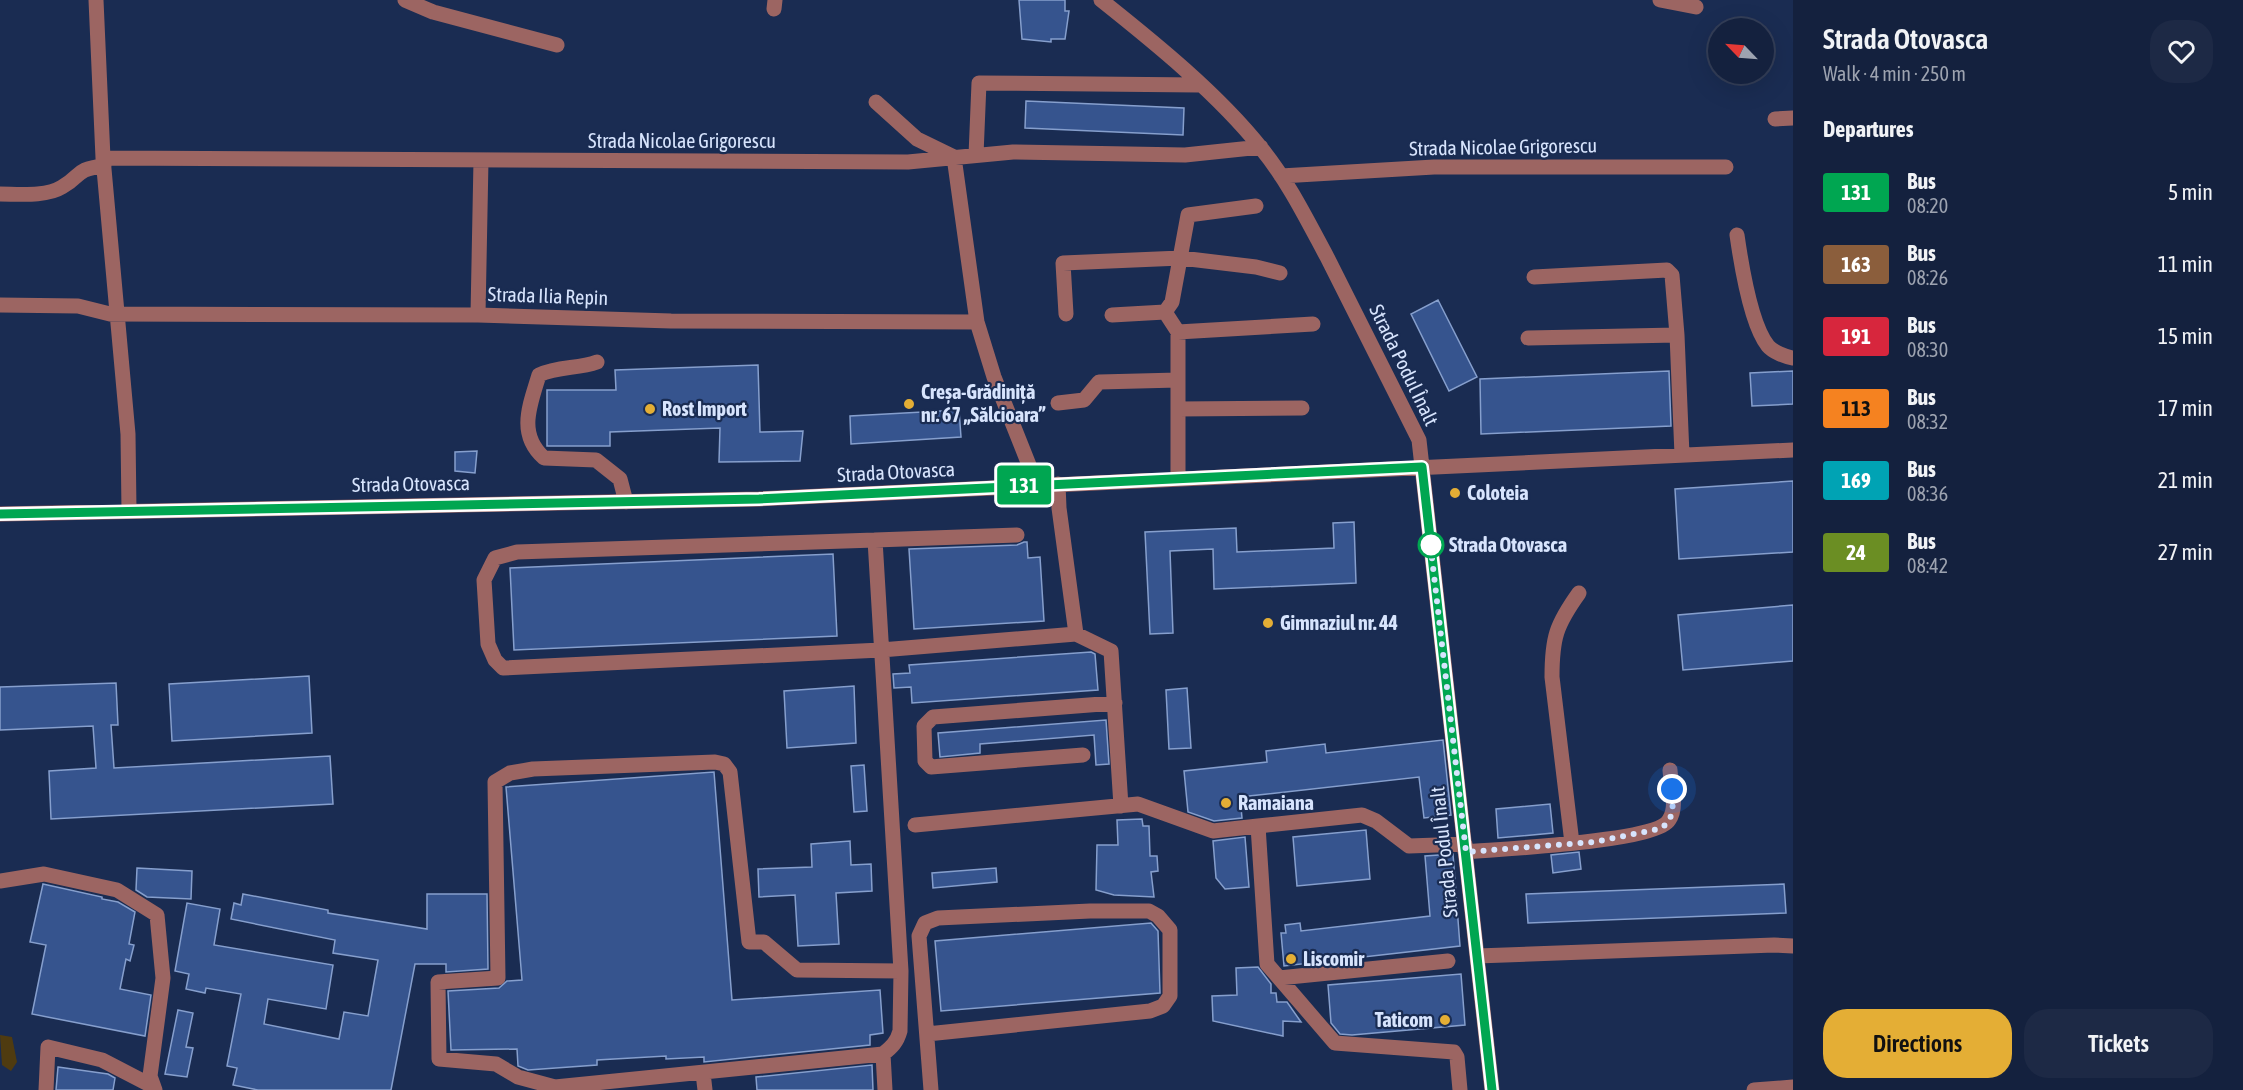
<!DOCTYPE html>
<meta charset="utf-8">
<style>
body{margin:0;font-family:"Asap Condensed",sans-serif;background:#1d2945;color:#f1f3f6;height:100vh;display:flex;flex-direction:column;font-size:22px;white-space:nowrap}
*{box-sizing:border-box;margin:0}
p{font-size:20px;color:#9da3b0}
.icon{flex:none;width:33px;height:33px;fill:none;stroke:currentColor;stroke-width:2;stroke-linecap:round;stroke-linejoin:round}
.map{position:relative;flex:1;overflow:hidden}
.sheet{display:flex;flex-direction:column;background:#14213e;width:450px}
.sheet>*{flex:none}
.badge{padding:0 12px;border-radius:4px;font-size:21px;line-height:39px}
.needle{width:39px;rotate:295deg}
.fabs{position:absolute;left:1708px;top:18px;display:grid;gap:12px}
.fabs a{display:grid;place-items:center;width:66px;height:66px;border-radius:50%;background:#14213e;box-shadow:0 6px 24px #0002,0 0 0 2px #333e58;font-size:30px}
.you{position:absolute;width:30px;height:30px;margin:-15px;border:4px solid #fff;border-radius:50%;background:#1a73e8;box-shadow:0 0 0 9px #1a73e833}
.map>.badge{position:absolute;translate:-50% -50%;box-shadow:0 0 0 3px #fff}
h2{padding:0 30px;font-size:22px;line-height:54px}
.round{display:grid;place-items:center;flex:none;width:63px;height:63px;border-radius:24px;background:#1d2945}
.summary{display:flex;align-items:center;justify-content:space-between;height:102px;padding:0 30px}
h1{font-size:28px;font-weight:600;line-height:45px}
.action{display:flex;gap:12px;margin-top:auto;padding:12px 30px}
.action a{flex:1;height:69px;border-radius:24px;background:#e4ae35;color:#111;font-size:24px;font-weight:600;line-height:69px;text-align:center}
.action a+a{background:#1d2945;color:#f1f3f6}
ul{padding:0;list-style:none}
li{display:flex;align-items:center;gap:18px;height:72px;padding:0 30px}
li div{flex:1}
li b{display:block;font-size:22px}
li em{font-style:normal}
li .badge{min-width:66px;font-weight:700;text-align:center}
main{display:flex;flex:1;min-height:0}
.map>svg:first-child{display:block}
.green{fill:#4f3b10}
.building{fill:#36548e;stroke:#869fcd;stroke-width:1.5}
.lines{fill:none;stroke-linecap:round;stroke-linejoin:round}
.minor{stroke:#9c6562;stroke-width:15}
.line-casing{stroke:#fff;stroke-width:14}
.line{stroke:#00a651;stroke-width:9}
.walk{stroke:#d7e4fd;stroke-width:6;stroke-dasharray:0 10.8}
.poi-dot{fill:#e4ae35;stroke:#1a2c52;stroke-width:2}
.stop-dot{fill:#fff;stroke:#00a651;stroke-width:3}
.labels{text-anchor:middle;stroke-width:4.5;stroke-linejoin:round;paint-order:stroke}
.street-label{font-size:20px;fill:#d7e4fd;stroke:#1a2c52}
.poi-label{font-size:20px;font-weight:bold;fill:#d7e4fd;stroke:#1a2c52;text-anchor:start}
.stop-label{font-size:20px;font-weight:bold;fill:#d7e4fd;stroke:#1a2c52;text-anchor:start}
</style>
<main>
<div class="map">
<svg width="1793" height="1090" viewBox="0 0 1793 1090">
<rect width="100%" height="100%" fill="#1a2c52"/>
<path class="green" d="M0 1035 12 1037 17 1062 11 1071 2 1065Z"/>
<path class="building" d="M1019 0H1065V11H1069L1065 39H1051V42L1022 39Z
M1026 101 1184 108 1183 135 1025 128Z
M1438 300 1477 377 1449 391 1411 314Z
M758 365 760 432 803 431 800 461 719 462 720 428 610 432V446H547V390H616L615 370Z
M1669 371 1671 426 1481 434 1480 379Z
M1793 371V404L1752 406 1750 373Z
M959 410 961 437 851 444 850 416Z
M477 451 475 473 455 471V452Z
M1793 481V552L1679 559 1675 489Z
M1354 522 1356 583 1214 589 1213 549 1170 551 1173 633 1150 634 1145 532 1236 528 1237 552 1334 548 1333 523Z
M1024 542H1027L1028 558 1040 557 1044 621 914 629 909 549 1017 545Z
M833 554 837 636 514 650 510 568Z
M1793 605V661L1683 670 1678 615Z
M1091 652 1095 654 1098 690 912 703 911 687 894 688 893 674 910 673 909 665Z
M309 676 312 733 172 741 169 684Z
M116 683 118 725H111L114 768 330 756 333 804 51 819 49 771 96 768 93 726 0 730V687Z
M854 686 856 743 787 748 784 691Z
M1187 688 1191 748 1169 749 1166 690Z
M1106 720 1109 764 1096 765 1094 735 980 744V753L940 757 938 733Z
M1443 740 1451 815 1424 818 1419 777 1240 797 1242 818 1214 821 1188 812 1184 771 1267 762 1266 751 1325 744 1326 753Z
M864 765 867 811 854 812 851 766Z
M714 772 732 1000 880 990 883 1033 870 1035V1045L704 1062V1057L666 1059V1056L597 1060V1065L528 1070 518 1066 517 1049 451 1050 448 991 499 988 507 981 522 980 506 787Z
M1550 804 1553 833 1498 838 1496 809Z
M1142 819 1143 826H1149L1150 856H1157L1158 871 1151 872 1154 897 1114 895 1096 890 1097 845H1118L1117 820Z
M1366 830 1370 879 1297 886 1293 837Z
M1245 837 1249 887 1225 889 1216 878 1213 841Z
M850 841 851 865 871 864 872 891 836 893 839 944 798 946 795 895 759 897 758 869 812 867 811 844Z
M1579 852 1581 869 1553 873 1551 855Z
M1453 854 1460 946 1284 966 1281 933H1286L1285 925 1300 923 1301 931 1430 916 1425 856Z
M137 868 192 871 191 899 147 897 136 890Z
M996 868 997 882 933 888 932 873Z
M43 884 102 897V899L118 902 135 912 129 944 134 945 130 961 126 959 120 989 151 995 145 1036 32 1014 46 945 30 942Z
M1784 884 1786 913 1528 923 1526 894Z
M243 894 328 910V913L427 929V894H487L488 969 446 972V964H415L391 1090H258L233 1085 237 1068 227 1066 241 994 206 988 205 993 186 989 189 974 175 971 187 903 220 909 214 945 333 965 326 1009 268 999 264 1024 339 1039 344 1012 368 1016 378 960 333 953 335 940 231 919 234 903 241 905Z
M1151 923 1158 931 1160 993 941 1011 935 941Z
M1258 967 1271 984V993H1276L1277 1002H1287L1301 1022 1283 1021V1036L1213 1021 1212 996 1237 995 1236 968Z
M1461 974 1465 1025 1352 1035 1340 1034 1331 1023 1328 985Z
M178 1010 193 1013 186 1047 193 1048 187 1077 165 1074Z
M872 1065 873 1090H757L756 1077Z
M58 1067 108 1074 115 1078 113 1090H56Z"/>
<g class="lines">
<path class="minor" d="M96 0 103 158 128 434 129 510
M405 0 433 12 557 45
M1101 0C1155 43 1218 94 1261 148 1288 181 1307 220 1327 257 1358 318 1388 379 1419 440L1492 1090
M1660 0 1696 7
M774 9 775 0
M876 102 917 139 954 157 977 322 994 377 1037 485
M1775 119 1793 118
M976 155 979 83 1199 85
M103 158 908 162 1013 152 1185 155 1261 147
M1281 176 1434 167H1726
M0 194C18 194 46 197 62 187 82 176 74 169 104 166
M1737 235C1741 263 1751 325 1768 346 1773 352 1786 357 1793 358
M1534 277 1667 270 1672 275 1677 335
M0 305 78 306 110 314 478 315 671 321 977 322
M1165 312 1172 302 1188 215 1256 206
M1066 314 1063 263 1181 258 1256 267 1280 273
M478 315 481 160
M1112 315 1165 312 1178 332V477
M1178 332 1313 324
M1528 338 1677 335 1682 455
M597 362C578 369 558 366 539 375 530 405 517 434 544 458L596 460 620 479 626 502
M1058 403 1084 400 1099 382 1178 380
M1178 409 1302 408
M1058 484 1059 508 1076 634
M0 514 759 499 1793 450
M875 540 517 552 495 558 484 580 488 644 495 660 503 668 881 650 1076 634 1111 651 1121 806
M1083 755 931 767 925 761 924 726 933 717 1115 703
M915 825 1138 804 1213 831 1258 826
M1572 843 1552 677C1552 638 1556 625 1579 593
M1465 852C1497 849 1656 842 1669 820 1678 807 1671 785 1670 770
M0 881 44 874 117 890 157 915 163 978 150 1076 155 1090
M1477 956 1774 945 1793 946
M901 971 797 970 764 942H749L730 772 724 764 715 762 533 769 510 773 495 782 498 978 438 982 439 1059 496 1064 518 1077 555 1087 883 1054C892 1047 897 1042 900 1031L901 971 875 540 1017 535
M1279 978 1448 961
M927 1034 1150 1011 1163 1006 1170 996V930L1158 916 1149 911H1090L938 918 925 923 919 936 931 1090
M883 1054 885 1090
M703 1073 705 1090
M46 1090 48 1047 102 1060 154 1087
M1460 1090 1457 1057 1454 1052 1335 1043 1267 964 1258 826 1362 815 1376 821 1409 846 1465 844
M1754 1090 1793 1087"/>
</g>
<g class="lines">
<g class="line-casing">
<path id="line" d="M0 514 759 499 1422 467 1492 1090"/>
</g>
<use href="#line" class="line"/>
<path class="walk" d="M1431 545 1430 541 1466 852 1594 842 1659 829C1675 821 1673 805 1672 789"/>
</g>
<g class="poi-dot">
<circle cx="909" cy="404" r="6"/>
<circle cx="650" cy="409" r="6"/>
<circle cx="1455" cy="493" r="6"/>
<circle cx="1268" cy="623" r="6"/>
<circle cx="1226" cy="803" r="6"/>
<circle cx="1291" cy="959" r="6"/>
<circle cx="1445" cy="1020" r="6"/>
</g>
<circle class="stop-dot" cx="1431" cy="545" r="12"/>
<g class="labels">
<g class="street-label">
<text x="682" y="148">Strada Nicolae Grigorescu</text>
<text transform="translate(1503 147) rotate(-1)" y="7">Strada Nicolae Grigorescu</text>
<text transform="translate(548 296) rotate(2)" y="7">Strada Ilia Repin</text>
<text transform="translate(1404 365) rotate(64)" y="7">Strada Podul Înalt</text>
<text transform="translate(896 472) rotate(-3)" y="7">Strada Otovasca</text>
<text transform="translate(411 484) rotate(-1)" y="7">Strada Otovasca</text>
<text transform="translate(1444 852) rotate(-96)" y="7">Strada Podul Înalt</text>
</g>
<g class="poi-label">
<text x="921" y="399">Creșa-Grădiniță<tspan x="921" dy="23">nr. 67 „Sălcioara”</tspan></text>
<text x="662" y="416">Rost Import</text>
<text x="1467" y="500">Coloteia</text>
<text x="1280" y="630">Gimnaziul nr. 44</text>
<text x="1238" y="810">Ramaiana</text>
<text x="1303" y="966">Liscomir</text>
<text x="1433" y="1027" text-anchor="end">Taticom</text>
</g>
<g class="stop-label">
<text x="1449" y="552">Strada Otovasca</text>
</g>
</g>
</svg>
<div class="fabs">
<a><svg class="needle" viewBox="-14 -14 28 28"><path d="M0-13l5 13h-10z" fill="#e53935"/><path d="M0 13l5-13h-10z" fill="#9da3b0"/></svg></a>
</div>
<div class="you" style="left:1672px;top:789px"></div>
<b class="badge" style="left:1024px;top:485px;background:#00a651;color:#fff">131</b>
</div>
<section class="sheet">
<div class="summary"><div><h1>Strada Otovasca</h1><p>Walk · 4 min · 250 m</p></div><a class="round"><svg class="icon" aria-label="heart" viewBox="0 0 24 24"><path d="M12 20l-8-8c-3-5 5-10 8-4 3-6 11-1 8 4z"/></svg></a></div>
<h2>Departures</h2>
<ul>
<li><span class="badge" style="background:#00a651;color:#fff">131</span><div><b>Bus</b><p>08:20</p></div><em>5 min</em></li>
<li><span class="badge" style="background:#8b5e3c;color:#fff">163</span><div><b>Bus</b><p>08:26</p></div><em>11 min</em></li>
<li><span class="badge" style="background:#d7263d;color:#fff">191</span><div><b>Bus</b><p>08:30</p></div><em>15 min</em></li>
<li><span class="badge" style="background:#f58220;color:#111">113</span><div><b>Bus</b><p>08:32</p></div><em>17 min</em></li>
<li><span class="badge" style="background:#00a3b4;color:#fff">169</span><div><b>Bus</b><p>08:36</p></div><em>21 min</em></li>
<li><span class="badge" style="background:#6b8e23;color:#fff">24</span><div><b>Bus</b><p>08:42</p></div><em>27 min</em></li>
</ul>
<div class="action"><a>Directions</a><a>Tickets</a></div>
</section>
</main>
